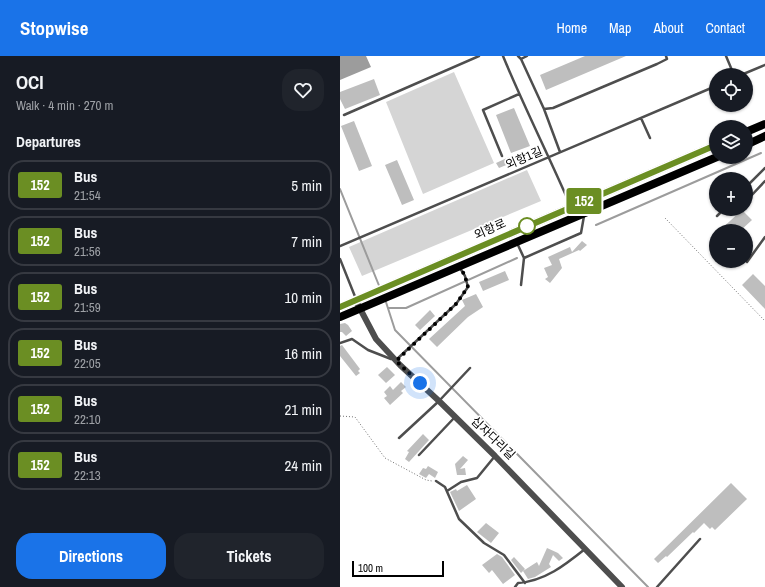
<!DOCTYPE html>
<meta charset="utf-8">
<style>
body{margin:0;font-family:"Archivo Narrow","Noto Sans KR",sans-serif;background:#20242c;color:#f1f3f6;height:100vh;display:flex;flex-direction:column;font-size:15px;white-space:nowrap}
*{box-sizing:border-box;margin:0}
p{font-size:13px;color:#9ea1a6}
.icon{flex:none;width:22px;height:22px;fill:none;stroke:currentColor;stroke-width:2;stroke-linecap:round;stroke-linejoin:round}
.map{position:relative;flex:1;overflow:hidden}
.sheet{display:flex;flex-direction:column;background:#171b24;width:340px}
.sheet>*{flex:none}
.badge{padding:0 8px;border-radius:3px;font-size:14px;line-height:26px}
.buttons{position:absolute;left:369px;top:12px;display:grid;gap:8px}
.buttons a{display:grid;place-items:center;width:44px;height:44px;border-radius:50%;background:#171b24;box-shadow:0 1px 3px #0004;font-size:20px}
.scale{position:absolute;left:12px;bottom:10px;width:92px;box-sizing:border-box;padding-left:4px;border:2px solid #000;border-top:0;font-size:11px;line-height:14px;white-space:nowrap;color:#000;-webkit-text-stroke:3px #fff;paint-order:stroke}
.you{position:absolute;width:20px;height:20px;margin:-10px;border:3px solid #fff;border-radius:50%;background:#1a73e8;box-shadow:0 0 0 6px #1a73e833}
.map>.badge{position:absolute;translate:-50% -50%;box-shadow:0 0 0 2px #fff}
h2{padding:0 16px;font-size:15px;line-height:36px}
.round{display:grid;place-items:center;flex:none;width:42px;height:42px;border-radius:16px;background:#20242c}
.overview{display:flex;align-items:center;justify-content:space-between;height:68px;padding:0 16px}
h1{font-size:19px;font-weight:800;line-height:30px}
.action{display:flex;gap:8px;margin-top:auto;padding:8px 16px}
.action a{flex:1;height:46px;border-radius:16px;background:#1a73e8;color:#fff;font-size:16px;font-weight:800;line-height:46px;text-align:center}
.action a+a{background:#20242c;color:#f1f3f6}
ul{padding:0;list-style:none}
li{display:flex;align-items:center;gap:12px;height:50px;margin:0 8px 6px;padding:0 8px;border:2px solid #363941;border-radius:16px}
li div{flex:1}
li b{display:block;font-size:15px}
li em{font-style:normal}
li .badge{min-width:44px;font-weight:700;text-align:center}
header{display:flex;align-items:center;gap:24px;box-sizing:border-box;height:56px;padding:0 20px;background:#1a73e8;color:#fff}
header strong{font-size:19px}
nav{display:flex;gap:22px;margin-inline-start:auto;font-size:14px}
main{display:flex;flex:1;min-height:0}
.map>svg:first-child{display:block}
.green{fill:#d5d5d5}
.water{fill:#9c9c9c}
.lines{fill:none;stroke-linecap:round;stroke-linejoin:round}
.stream{stroke:#9c9c9c;stroke-width:2}
.building{fill:#bebebe}
.path{stroke:#707070;stroke-width:1;stroke-dasharray:1 2;stroke-linecap:butt}
.service{stroke:#4e4e4e;stroke-width:2.5}
.tertiary{stroke:#4e4e4e;stroke-width:6}
.primary{stroke:#000;stroke-width:8}
.line-casing{stroke:#fff;stroke-width:9}
.line{stroke:#6b8e23;stroke-width:6}
.walk{stroke:#000;stroke-width:4;stroke-dasharray:0 7.2}
.stop-dot{fill:#fff;stroke:#6b8e23;stroke-width:2}
.labels{text-anchor:middle;stroke-width:3.5;stroke-linejoin:round;paint-order:stroke}
.street-label{font-size:12px;fill:#000;stroke:#fff}
</style>
<header>
<strong>Stopwise</strong>
<nav><a>Home</a><a>Map</a><a>About</a><a>Contact</a></nav>
</header>
<main>
<section class="sheet">
<div class="overview"><div><h1>OCI</h1><p>Walk · 4 min · 270 m</p></div><a class="round"><svg class="icon" aria-label="heart" viewBox="0 0 24 24"><path d="M12 20l-8-8c-3-5 5-10 8-4 3-6 11-1 8 4z"/></svg></a></div>
<h2>Departures</h2>
<ul>
<li><span class="badge" style="background:#6b8e23;color:#fff">152</span><div><b>Bus</b><p>21:54</p></div><em>5 min</em></li>
<li><span class="badge" style="background:#6b8e23;color:#fff">152</span><div><b>Bus</b><p>21:56</p></div><em>7 min</em></li>
<li><span class="badge" style="background:#6b8e23;color:#fff">152</span><div><b>Bus</b><p>21:59</p></div><em>10 min</em></li>
<li><span class="badge" style="background:#6b8e23;color:#fff">152</span><div><b>Bus</b><p>22:05</p></div><em>16 min</em></li>
<li><span class="badge" style="background:#6b8e23;color:#fff">152</span><div><b>Bus</b><p>22:10</p></div><em>21 min</em></li>
<li><span class="badge" style="background:#6b8e23;color:#fff">152</span><div><b>Bus</b><p>22:13</p></div><em>24 min</em></li>
</ul>
<div class="action"><a>Directions</a><a>Tickets</a></div>
</section>
<div class="map">
<svg width="425" height="531" viewBox="0 0 425 531">
<rect width="100%" height="100%" fill="#fff"/>
<path class="green" d="M114 16 154 107 83 138 46 46Z
M187 114 201 145 22 220 9 191Z"/>
<path class="water" d="M0 0H26L31 11 0 24Z"/>
<g class="lines">
<path class="stream" d="M0 133 40 232
M256 169 421 97
M45 243 55 274 308 531
M49 252H66L177 202"/>
</g>
<path class="building" d="M245 0H286L206 34 200 19Z
M34 23 40 39 5 53 0 43V36Z
M174 52 190 90 171 97 156 59Z
M14 65 32 110 19 115 1 70Z
M169 101 171 107 159 112 156 107Z
M57 104 74 144 62 149 45 109Z
M402 154 412 164 400 175H379Z
M242 185 247 189 240 195 239 194 219 203 222 212 210 227 205 223 208 221 204 212 212 209 208 201 230 191 232 196Z
M165 215 169 224 143 235 139 226Z
M413 218 425 230V253L402 229Z
M136 238 143 251 128 261 97 291 89 283 125 250 122 244Z
M90 254 95 260 80 274 75 269Z
M5 267 8 269 12 275 6 280 2 276H0V268Z
M2 289 20 313 18 315 20 317 16 320 0 300V290Z
M47 311 55 319 46 327 38 319Z
M61 326 66 331 61 335 63 337 50 349 44 342 47 340 44 336 50 330 53 334Z
M83 378 89 384 69 406 65 403 69 396 67 395Z
M123 400 128 404 120 413 125 412 126 419H117L115 408Z
M88 410 98 416 95 422 89 418 86 422 79 418 83 412 86 413Z
M391 427 407 443 375 474 372 471 370 473 364 467 354 477 353 476 327 501 326 500 318 507 314 503Z
M127 429 136 443 119 455 110 436 116 433 117 435Z
M146 467 159 477 151 487 137 476Z
M207 492 218 497 223 502 219 505 213 499 209 508 211 511 195 521 188 523 183 515 197 506 199 510Z
M157 498 162 501 175 519 163 528 152 514 149 517 142 509Z
M174 501 185 513 181 517 171 504Z"/>
<g class="lines">
<path class="path" d="M325 162 425 265
M0 360 15 361 45 402 86 424 92 425"/>
<path class="service" d="M163 0C184 51 209 100 231 151
M178 0 181 3 187 0
M386 0 394 19
M181 3 204 53 213 52 317 8 327 3 326 0
M401 19 425 9
M204 53 220 96
M4 59 139 0
M301 62 310 82
M162 100 143 54 179 38
M406 131 425 112
M410 141 425 125
M377 160 384 153
M177 187 184 202 181 229
M0 190 376 30
M184 202 241 177 244 160
M0 203 16 243
M407 206 425 181
M0 287 12 283 28 294 51 303
M56 304 116 248 128 231 125 220 120 212
M59 382 99 345 130 312
M79 399 115 361
M96 425 105 431 119 463 144 487 164 499 185 527
M107 435 121 426 137 422 155 400
M175 531 178 527C205 525 225 509 245 493
M317 531 360 483"/>
<path class="tertiary" d="M16 245 36 283 60 309 99 345 155 400 282 531"/>
<path class="primary" d="M406 76 425 68
M406 89 425 80
M0 251 376 89
M0 261 377 101"/>
</g>
<g class="lines">
<g class="line-casing">
<path id="line" d="M0 251 376 89"/>
</g>
<use href="#line" class="line"/>
<path class="walk" d="M80 327 56 305 116 248 128 231 125 220 120 211 190 180 187 170"/>
</g>
<circle class="stop-dot" cx="187" cy="170" r="8"/>
<g class="labels">
<g class="street-label">
<text transform="translate(184 102) rotate(-23)" y="4">외항1길</text>
<text transform="translate(150 173) rotate(-24)" y="4">외항로</text>
<text transform="translate(153 382) rotate(44)" y="4">십자다리길</text>
</g>
</g>
</svg>
<div class="buttons">
<a><svg class="icon" aria-label="locate" viewBox="0 0 24 24"><circle cx="12" cy="12" r="6"/><path d="M12 2v4M12 18v4M2 12h4M18 12h4"/></svg></a>
<a><svg class="icon" aria-label="layers" viewBox="0 0 24 24"><path d="M12 4l9 5-9 5-9-5zM3 14l9 5 9-5"/></svg></a>
<a>+</a>
<a>−</a>
</div>
<div class="scale">100 m</div>
<div class="you" style="left:80px;top:327px"></div>
<b class="badge" style="left:244px;top:145px;background:#6b8e23;color:#fff">152</b>
</div>
</main>
